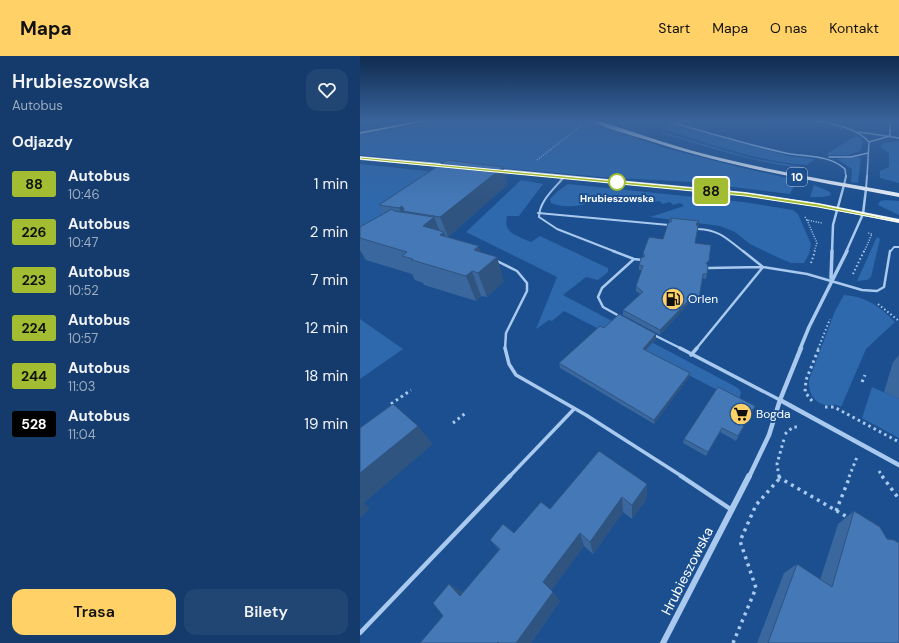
<!DOCTYPE html>
<html lang="pl">
<style>
body{margin:0;font-family:"DM Sans",sans-serif;background:#214673;color:#f1f3f6;height:100vh;display:flex;flex-direction:column;font-size:15px;white-space:nowrap}
*{box-sizing:border-box;margin:0}
p{font-size:13px;color:#9dadc1}
.icon{flex:none;width:22px;height:22px;fill:none;stroke:currentColor;stroke-width:2;stroke-linecap:round;stroke-linejoin:round}
.map{position:relative;flex:1;overflow:hidden}
.side{display:flex;flex-direction:column;background:#143b6b;width:360px}
.side>*{flex:none}
.badge{padding:0 8px;border-radius:3px;font-size:14px;line-height:26px}
.map>.badge{position:absolute;translate:-50% -50%;box-shadow:0 0 0 2px #fff}
h2{padding:0 12px;font-size:15px;line-height:36px}
.round{display:grid;place-items:center;flex:none;width:42px;height:42px;border-radius:12px;background:#214673}
.head{display:flex;align-items:center;justify-content:space-between;height:68px;padding:0 12px}
h1{font-size:19px;font-weight:600;line-height:30px}
.button{display:flex;gap:8px;margin-top:auto;padding:8px 12px}
.button a{flex:1;height:46px;border-radius:12px;background:#ffd166;color:#111;font-size:16px;font-weight:600;line-height:46px;text-align:center}
.button a+a{background:#214673;color:#f1f3f6}
ul{padding:0;list-style:none}
li{display:flex;align-items:center;gap:12px;height:48px;padding:0 12px}
li div{flex:1}
li b{display:block;font-size:15px}
li em{font-style:normal}
li .badge{min-width:44px;font-weight:700;text-align:center}
header{display:flex;align-items:center;gap:24px;box-sizing:border-box;height:56px;padding:0 20px;background:#ffd166;color:#111}
header strong{font-size:19px}
nav{display:flex;gap:22px;margin-inline-start:auto;font-size:14px}
main{display:flex;flex:1;min-height:0}
.map>svg:first-child{display:block}
.green{fill:#2e69ad}
.lines{fill:none;stroke-linecap:round;stroke-linejoin:round}
.path-far3{stroke:#a9c9ee;stroke-width:1.5;stroke-dasharray:1 1.5;stroke-linecap:butt}
.path-far2{stroke:#a9c9ee;stroke-width:2;stroke-dasharray:1.5 2.5;stroke-linecap:butt}
.path-far1{stroke:#a9c9ee;stroke-width:3;stroke-dasharray:2.5 3.5;stroke-linecap:butt}
.path{stroke:#a9c9ee;stroke-width:3.5;stroke-dasharray:3 4.5;stroke-linecap:butt}
.lane-far4{stroke:#a9c9ee;stroke-width:1.5}
.lane-far3{stroke:#a9c9ee;stroke-width:2}
.lane-far2{stroke:#a9c9ee;stroke-width:2.5}
.lane-far1{stroke:#a9c9ee;stroke-width:3.5}
.lane{stroke:#a9c9ee;stroke-width:4.5}
.street-far3{stroke:#a9c9ee;stroke-width:2.5}
.street-far2{stroke:#a9c9ee;stroke-width:3.5}
.street-far1{stroke:#a9c9ee;stroke-width:4.5}
.street{stroke:#a9c9ee;stroke-width:6}
.primary{fill:#f0f6ff;fill-rule:evenodd}
.wall{fill:#3a679d}
.shaded-wall{fill:#305480}
.building{fill:#4478b7;stroke:#305480}
.line{fill:#a2bd31;stroke:#fff}
.stop-dot{fill:#fff;stroke:#a2bd31;stroke-width:2}
.labels{text-anchor:middle;stroke-width:4;stroke-linejoin:round;paint-order:stroke}
.far-stop-label{font-size:10px;font-weight:bold;fill:#fff;stroke:#1b4f8f}
.shield{fill:#1b4f8f;stroke:#bbcadd;stroke-width:1}
.shield-label{font-size:11px;font-weight:bold;fill:#fff}
.poi-label{font-size:12px;fill:#fff;stroke:#1b4f8f;text-anchor:start}
.near-street-label{font-size:14px;fill:#fff;stroke:#1b4f8f}
</style>
<header>
<strong>Mapa</strong>
<nav><a>Start</a><a>Mapa</a><a>O nas</a><a>Kontakt</a></nav>
</header>
<main>
<section class="side">
<div class="head"><div><h1>Hrubieszowska</h1><p>Autobus</p></div><a class="round"><svg class="icon" aria-label="heart" viewBox="0 0 24 24"><path d="M12 20l-8-8c-3-5 5-10 8-4 3-6 11-1 8 4z"/></svg></a></div>
<h2>Odjazdy</h2>
<ul>
<li><span class="badge" style="background:#a2bd31;color:#111">88</span><div><b>Autobus</b><p>10:46</p></div><em>1 min</em></li>
<li><span class="badge" style="background:#a2bd31;color:#111">226</span><div><b>Autobus</b><p>10:47</p></div><em>2 min</em></li>
<li><span class="badge" style="background:#a2bd31;color:#111">223</span><div><b>Autobus</b><p>10:52</p></div><em>7 min</em></li>
<li><span class="badge" style="background:#a2bd31;color:#111">224</span><div><b>Autobus</b><p>10:57</p></div><em>12 min</em></li>
<li><span class="badge" style="background:#a2bd31;color:#111">244</span><div><b>Autobus</b><p>11:03</p></div><em>18 min</em></li>
<li><span class="badge" style="background:#000;color:#fff">528</span><div><b>Autobus</b><p>11:04</p></div><em>19 min</em></li>
</ul>
<div class="button"><a>Trasa</a><a>Bilety</a></div>
</section>
<div class="map">
<svg width="539" height="587" viewBox="0 0 539 587">
<rect width="100%" height="100%" fill="#1b4f8f"/>
<path class="green" d="M80 64H224L305 92 387 113 437 124 430 138 332 126 241 121 0 99V79Z
M311 68 429 100 455 103 447 109C397 105 349 88 301 72Z
M303 76 391 102 443 111 442 112C394 107 348 91 301 77Z
M497 79 503 85 500 95 489 99H465Z
M539 85V127L520 122V115L529 111V97L521 92V89L524 87Z
M498 101 501 102 498 127 491 126 492 113 477 103Z
M0 108 95 118 0 184Z
M161 124 183 128 159 160H147C143 178 157 179 171 186L180 180 248 212V216L238 224 226 221 203 239 378 332 381 336 379 345 204 255 192 265 189 264 176 273 197 221 106 176Z
M208 128 383 146 433 154 438 158 451 188 449 198 444 207H431L419 202 390 188 375 176 360 170 290 161 324 150 320 147 313 149 310 146 303 148 299 145 293 146 289 143 283 145 276 139 263 142 259 139C237 144 213 156 191 147L190 143 198 135Z
M454 129 470 136 471 139 463 141H450Z
M525 144 539 145V159L518 149 520 145Z
M517 181 520 183 511 221 507 224 497 225Z
M484 239C507 241 519 250 535 266L506 293 481 351C473 347 473 350 466 349 453 347 448 335 449 324L475 255Z
M0 263 43 293 0 323Z
M512 331 539 343V382L502 362Z"/>
<g class="lines">
<path class="path-far3" d="M177 104 222 69
M445 161 447 164 462 167
M447 164 457 187 454 196
M504 196 512 178 508 177"/>
<path class="path-far2" d="M451 207 455 195
M493 218 504 195
M518 248 539 265
M458 293 470 263"/>
<path class="path-far1" d="M502 326 505 319
M452 345 445 336 446 324 459 292
M31 348 51 334
M465 351H474L539 386
M93 367 107 356
M425 378 433 371H439
M519 415 523 421
M419 421 417 408 424 383
M489 421 497 401"/>
<path class="path" d="M419 420 420 422 489 462
M522 420 539 443
M476 455 490 420
M373 587 396 532 380 485 396 449 420 422"/>
<path class="lane-far4" d="M303 64C342 75 382 87 421 96 443 102 467 97 485 113L486 121
M451 64C471 68 495 70 509 86
M317 66 332 65
M499 76 539 82
M469 101H491L508 97
M507 121 509 86 530 80V64"/>
<path class="lane-far3" d="M204 121C195 132 179 145 179 161L197 173 256 196
M484 129 486 120
M506 133 507 120
M178 157 309 169
M338 173C360 174 367 183 384 196
M530 196 534 191H539"/>
<path class="lane-far2" d="M253 195 274 203 282 204
M383 195 403 211
M135 204 157 215 167 227V235L146 277 145 293
M348 212 403 211 447 218 502 234 517 235 524 231 530 195
M261 261 243 251 238 241 242 232 274 203
M294 279 322 293
M336 293 403 211"/>
<path class="lane-far1" d="M145 292 149 308 156 319 226 359 323 421
M320 292 420 344
M331 299 337 292
M149 421 214 353"/>
<path class="lane" d="M321 420 372 454
M0 577 150 420"/>
<path class="street-far3" d="M472 196 473 169 484 129
M486 196 503 158 506 133"/>
<path class="street-far2" d="M471 222 472 195
M440 293 449 271 487 195"/>
<path class="street-far1" d="M420 344 539 409
M389 421 409 379 420 344 441 292"/>
<path class="street" d="M303 587 389 420"/>
<path class="primary" d="M64 64H73L0 78V76Z
M230 64H236C279 78 321 93 365 103 422 117 481 126 539 137V141C454 125 369 111 287 84 271 79 243 72 230 64Z
M0 100 92 108 95 110 92 112 0 104Z
M131 112 385 136 458 147 539 163V167L458 151 385 140 129 115 128 114Z"/>
</g>
<path class="wall" d="M143 111 147 129 88 181H86L121 196 144 225 127 241 121 240 116 245 64 229 63 227 55 224 52 218 6 204 0 194V171L23 158 19 149Z
M310 162 339 165V170H338L335 187 348 209 347 218 346 223 342 222 338 247 330 246 300 279 263 259V254L280 238 276 235V230L282 214H279V209L283 201V197L303 183 309 166Z
M296 278V283L286 294 330 317 329 321 294 368 200 312 199 307Z
M539 299V343L524 336 533 306Z
M395 350 376 385 360 376 346 400 323 387 324 383Z
M287 428 286 444 272 463 263 456 233 498 224 490 191 534 200 545 171 587H60L139 494 130 484 154 477 190 453Z
M494 455 527 483 539 587H397L424 517 437 508 460 524 478 468Z"/>
<path class="shaded-wall" d="M143 111 147 129 88 181 80 161Z
M42 150 45 155H43L50 170 48 171 39 152Z
M74 161 81 178 84 176 94 200 63 170Z
M339 165V170L336 172V168Z
M119 190 126 210 137 201 144 225 127 241 118 217 114 194Z
M112 215 121 240 116 245 106 220Z
M331 242 330 246 300 279V274Z
M296 278V283L283 297V293Z
M330 317 329 321 294 368V364Z
M58 370 73 388 4 447 10 453 0 462V417Z
M287 428 286 444 272 463V449Z
M262 441 263 456 233 498 230 486Z
M220 477 224 490 191 535 183 526Z
M89 528 106 538 100 540Z
M193 536 200 545 171 587H156Z"/>
<path class="building" d="M87 104 143 111 80 161 43 155 44 153 42 150 39 152 19 149Z
M32 153 34 155 74 161 63 170 84 176 80 179 119 190 114 194 137 201 118 217 112 215 106 220 52 204 53 203 42 200 47 196 0 182V171Z
M310 162 339 165 336 168 338 171 335 187 351 189 349 205 346 207 348 210 347 218H343L339 243 331 242 300 274 263 254 283 236 276 230 283 210 279 209 281 202 285 200 283 197 289 181 303 183 308 167 312 165Z
M259 258 296 278 283 293 330 317 294 364 199 307 240 270 244 272Z
M358 331 395 350 378 380 362 372 348 396 324 383Z
M33 348 58 370 0 417V372Z
M239 395 287 428 272 449 262 441 230 486 220 477 183 526 193 536 156 587H139L138 586 137 587H60L83 560 73 547 89 528 100 540 140 493 130 484 143 468 154 477 181 446 190 453Z
M494 455 520 471 527 483 534 484 539 487V587H408L437 508 472 531Z"/>
<linearGradient id="sky" x2="0" y2="1"><stop stop-color="#0f2b4f"/><stop offset="0.44" stop-color="#39639b"/><stop offset="1" stop-color="#39639b" stop-opacity="0"/></linearGradient>
<rect width="539" height="146" fill="url(#sky)"/>
<path class="line" d="M0 101 385 137 458 148 539 165V166L458 151 385 140 0 103Z"/>
<defs>
<g id="fuel-disc" transform="scale(1.15)"><circle r="9.5" fill="#ffd166" stroke="#1b4f8f"/><path d="M-5.5-6h7V0h2V4h1.3V-2.5L3-4.5l.8-.8L6-3V5H2.5V1h-1V6h-7ZM-4.2-4.7v3.2H.2V-4.7Z" fill="#111"/></g>
<g id="supermarket-disc" transform="scale(1.15)"><circle r="9.5" fill="#ffd166" stroke="#1b4f8f"/><path d="M-6-5.5h2.5l.6 2H6L4.5 2H-2.5L-4.4-4H-6ZM-1.5 3.2a1.3 1.3 0 1 0 .1 0ZM3 3.2a1.3 1.3 0 1 0 .1 0Z" fill="#111"/></g>
</defs>
<g fill-rule="evenodd">
<use href="#fuel-disc" x="313" y="243"/>
<use href="#supermarket-disc" x="381" y="358"/>
</g>
<circle class="stop-dot" cx="257" cy="126" r="8"/>
<g class="labels">
<g class="far-stop-label">
<text x="257" y="146">Hrubieszowska</text>
</g>
<rect class="shield" x="427" y="112" width="20" height="18" rx="3"/>
<g class="shield-label">
<text x="437" y="125">10</text>
</g>
<g class="poi-label">
<text x="328" y="247">Orlen</text>
<text x="396" y="362">Bogda</text>
</g>
<g class="near-street-label">
<text transform="translate(327 515) rotate(-63)" y="5">Hrubieszowska</text>
</g>
</g>
</svg>
<b class="badge" style="left:351px;top:135px;background:#a2bd31;color:#111">88</b>
</div>
</main>
